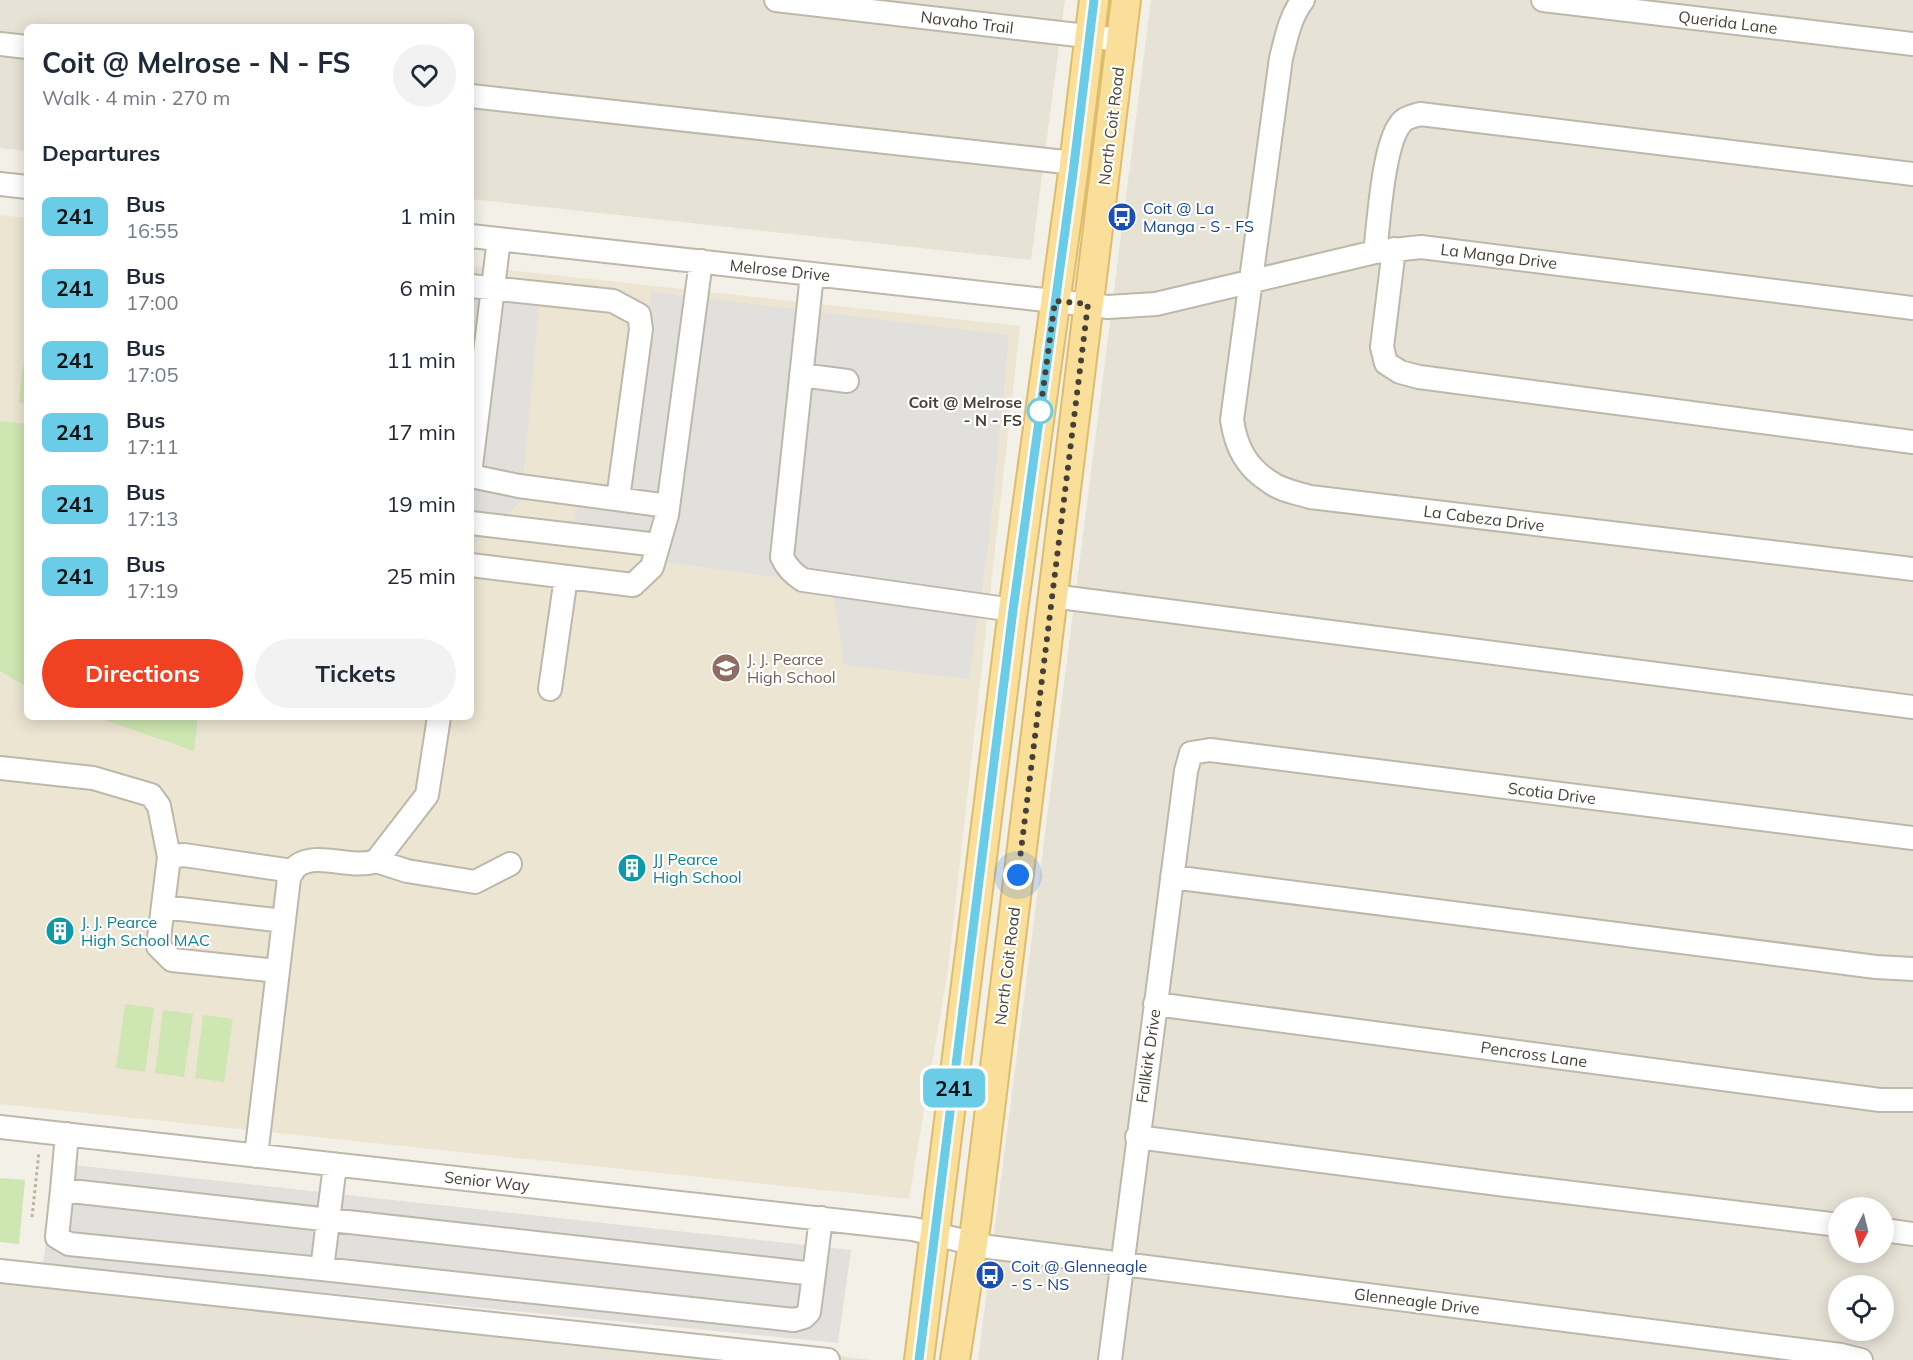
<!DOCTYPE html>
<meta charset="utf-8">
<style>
body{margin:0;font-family:Mulish,sans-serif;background:#f2f2f3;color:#1f2937;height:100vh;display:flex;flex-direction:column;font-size:22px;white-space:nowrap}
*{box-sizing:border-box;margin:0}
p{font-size:20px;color:#747a83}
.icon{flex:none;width:33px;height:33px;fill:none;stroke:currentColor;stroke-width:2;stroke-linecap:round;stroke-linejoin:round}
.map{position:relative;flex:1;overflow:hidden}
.sheet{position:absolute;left:24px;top:24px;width:450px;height:696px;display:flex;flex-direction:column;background:#fff;border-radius:9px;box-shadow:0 3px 15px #0003}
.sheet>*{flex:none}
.badge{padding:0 12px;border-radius:9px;font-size:21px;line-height:39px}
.needle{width:39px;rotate:187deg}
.tools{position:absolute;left:1828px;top:1197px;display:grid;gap:12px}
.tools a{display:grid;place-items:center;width:66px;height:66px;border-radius:50%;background:#fff;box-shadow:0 3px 15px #0003;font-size:30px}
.you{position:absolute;width:30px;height:30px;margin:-15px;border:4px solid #fff;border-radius:50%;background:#1a73e8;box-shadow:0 0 0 9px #1a73e833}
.map>.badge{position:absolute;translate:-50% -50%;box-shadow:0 0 0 3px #fff}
h2{padding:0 18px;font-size:22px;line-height:54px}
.round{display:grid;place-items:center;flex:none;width:63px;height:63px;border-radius:32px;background:#f2f2f3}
.overview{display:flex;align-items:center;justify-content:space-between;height:102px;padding:0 18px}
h1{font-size:28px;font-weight:700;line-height:45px}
.primary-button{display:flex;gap:12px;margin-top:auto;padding:12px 18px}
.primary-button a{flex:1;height:69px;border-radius:36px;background:#f04122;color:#fff;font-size:24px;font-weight:700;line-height:69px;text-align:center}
.primary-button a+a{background:#f2f2f3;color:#1f2937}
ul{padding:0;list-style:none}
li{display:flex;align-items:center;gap:18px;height:72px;padding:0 18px}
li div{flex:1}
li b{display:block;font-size:22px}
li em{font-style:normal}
li .badge{min-width:66px;font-weight:700;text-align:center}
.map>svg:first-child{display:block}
.residential{fill:#e7e2d6;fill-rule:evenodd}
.education{fill:#ece5d2}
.green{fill:#cee6b2}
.parking{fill:#e2e0dc}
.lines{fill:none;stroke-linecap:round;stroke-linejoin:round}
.minor-casing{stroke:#beb7ab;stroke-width:26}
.major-casing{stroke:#debc6b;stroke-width:32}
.path{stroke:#bfb39d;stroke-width:3;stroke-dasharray:3 3;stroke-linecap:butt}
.minor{stroke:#fff;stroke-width:22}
.major{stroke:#fadf9a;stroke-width:28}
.line-casing{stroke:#fff;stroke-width:14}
.line{stroke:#6bcce7;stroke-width:9}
.walk{stroke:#464037;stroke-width:6;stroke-dasharray:0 10.8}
.stop-dot{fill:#fff;stroke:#6bcce7;stroke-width:3}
.labels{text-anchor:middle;stroke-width:4.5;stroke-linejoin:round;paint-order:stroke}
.street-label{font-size:16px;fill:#464037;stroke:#fff}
.transit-label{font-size:16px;fill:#164399;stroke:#fff;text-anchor:start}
.stop-label{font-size:16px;font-weight:bold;fill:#464037;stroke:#fff;text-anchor:end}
.education-label{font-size:16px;fill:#785e54;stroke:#fff;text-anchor:start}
.culture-label{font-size:16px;fill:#0d838f;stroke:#fff;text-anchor:start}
</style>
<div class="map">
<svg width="1913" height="1360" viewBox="0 0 1913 1360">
<rect width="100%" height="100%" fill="#f3f0e8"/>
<path class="residential" d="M0 0H1065L1031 260 471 199V27H27V151L0 148Z
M1151 0H1913V1360H978ZM1839 1208H1884V1252H1839ZM1839 1286H1884V1330H1839Z
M0 1266 753 1346 872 1360H0Z"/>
<path class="education" d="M0 215 27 218V717H471V266L1020 326 948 970 909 1199 0 1104Z"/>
<path class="green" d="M27 351V404L19 403 22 372Z
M0 421 27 424V687L0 671Z
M96 717H198L194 751Z
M125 1004 154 1008 145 1072 116 1068Z
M163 1010 193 1014 184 1077 155 1073Z
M203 1015 233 1019 224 1082 195 1078Z
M0 1178 25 1180 19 1244 0 1242Z"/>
<path class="parking" d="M471 289 540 297 521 502 471 547Z
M651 292 1009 335 989 540 969 679 844 665 832 585 645 559 573 522 585 483 627 497Z
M55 1163 851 1250 838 1343 43 1265Z"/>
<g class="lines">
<g class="minor-casing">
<path id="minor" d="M776 0 1121 40
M1303 0C1290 16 1286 39 1281 58L1232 420C1236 447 1246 467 1270 482 1280 490 1297 493 1310 497L1913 569
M1543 0 1913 44
M0 44 27 47
M471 96 1074 163
M0 184 27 187
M471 236 1108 307 1156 304 1375 252 1421 247 1913 308
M1394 249 1382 347 1386 363 1400 372 1419 377 1913 442
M1375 252C1379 223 1383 139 1403 121 1407 117 1414 116 1420 114L1913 174
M812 274 782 557C787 568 793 574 803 580L1013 610
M471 286 613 301 639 315 641 329 618 499
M801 375 847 381
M471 466 499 239
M471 476 519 486 668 506
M471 523 658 545
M471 565 633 585 652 567 667 515 701 261
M1052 596 1913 707
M550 689 566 577
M0 768 93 778 151 795 159 806 169 857
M376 861 407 871 475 882 510 864
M1172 877 1876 967 1913 969
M163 907 284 921
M278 971 172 960 158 946 169 857 184 855 293 871
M1155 1004 1880 1100H1913
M0 1127 913 1229 989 1247 1841 1355 1861 1360
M1137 1137 1506 1185 1839 1225
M256 1156 289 878C291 874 294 868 297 866 318 851 351 870 376 861L427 795 439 717
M62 1190 814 1274 809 1312 804 1317 794 1320 322 1269 69 1244 57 1237Z
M62 1190 67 1134
M1884 1230 1913 1234
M322 1269 335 1165
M0 1271 828 1360
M814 1274 821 1218
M1110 1360 1186 771 1191 753 1210 750 1913 838"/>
</g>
<g class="major-casing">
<path id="major" d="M919 1360 1013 610 1073 173 1094 0
M955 1360 976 1223 1126 0"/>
</g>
<path class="path" d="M32 1217 39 1152"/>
<use href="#minor" class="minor"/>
<use href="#major" class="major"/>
</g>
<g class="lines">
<g class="line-casing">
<path id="line" d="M919 1360 1013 610 1073 173 1094 0"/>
</g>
<use href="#line" class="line"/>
<path class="walk" d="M1018 875 1088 304 1055 301 1039 420 1040 411"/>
</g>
<defs>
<g id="bus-disc" transform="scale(1.5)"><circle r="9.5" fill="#1a4fb4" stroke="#fff"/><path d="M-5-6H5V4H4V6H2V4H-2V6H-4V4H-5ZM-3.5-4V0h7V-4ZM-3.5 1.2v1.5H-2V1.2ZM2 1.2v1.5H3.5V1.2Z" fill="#fff"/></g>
<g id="school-disc" transform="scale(1.5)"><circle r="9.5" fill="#8d6e63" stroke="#fff"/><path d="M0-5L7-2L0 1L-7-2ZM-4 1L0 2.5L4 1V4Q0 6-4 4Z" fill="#fff"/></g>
<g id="building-disc" transform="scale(1.5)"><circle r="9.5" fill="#0f9aa8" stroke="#fff"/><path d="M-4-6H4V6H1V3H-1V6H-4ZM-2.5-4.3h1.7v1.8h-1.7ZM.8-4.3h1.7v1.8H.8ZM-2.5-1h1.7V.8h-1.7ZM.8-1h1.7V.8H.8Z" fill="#fff"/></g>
</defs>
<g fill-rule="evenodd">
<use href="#bus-disc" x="1122" y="217"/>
<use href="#school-disc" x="726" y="668"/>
<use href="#building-disc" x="632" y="868"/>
<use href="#building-disc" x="60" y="931"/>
<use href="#bus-disc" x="990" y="1275"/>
</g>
<circle class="stop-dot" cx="1040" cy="411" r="12"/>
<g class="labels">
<g class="street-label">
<text transform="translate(967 22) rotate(7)" y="6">Navaho Trail</text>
<text transform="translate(1728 22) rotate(7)" y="6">Querida Lane</text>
<text transform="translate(1111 126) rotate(-83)" y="6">North Coit Road</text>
<text transform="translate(1499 256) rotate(7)" y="6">La Manga Drive</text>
<text transform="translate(780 270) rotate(6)" y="6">Melrose Drive</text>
<text transform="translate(1484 518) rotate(7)" y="6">La Cabeza Drive</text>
<text transform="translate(1552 793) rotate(7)" y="6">Scotia Drive</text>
<text transform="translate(1007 966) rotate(-83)" y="6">North Coit Road</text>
<text transform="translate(1534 1054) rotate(8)" y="6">Pencross Lane</text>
<text transform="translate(1148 1056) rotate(-82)" y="6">Fallkirk Drive</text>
<text transform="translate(487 1181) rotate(6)" y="6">Senior Way</text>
<text transform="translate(1417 1301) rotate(7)" y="6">Glenneagle Drive</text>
</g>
<g class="transit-label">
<text x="1143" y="214">Coit @ La<tspan x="1143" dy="18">Manga - S - FS</tspan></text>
<text x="1011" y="1272">Coit @ Glenneagle<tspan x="1011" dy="18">- S - NS</tspan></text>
</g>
<g class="stop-label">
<text x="1022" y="408">Coit @ Melrose<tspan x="1022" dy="18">- N - FS</tspan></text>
</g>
<g class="education-label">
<text x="747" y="665">J. J. Pearce<tspan x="747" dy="18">High School</tspan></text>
</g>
<g class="culture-label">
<text x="653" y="865">JJ Pearce<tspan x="653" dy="18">High School</tspan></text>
<text x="81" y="928">J. J. Pearce<tspan x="81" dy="18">High School MAC</tspan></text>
</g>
</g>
</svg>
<div class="tools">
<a><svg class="needle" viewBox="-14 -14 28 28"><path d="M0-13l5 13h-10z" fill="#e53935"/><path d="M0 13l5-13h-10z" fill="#747a83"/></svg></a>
<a><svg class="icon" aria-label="locate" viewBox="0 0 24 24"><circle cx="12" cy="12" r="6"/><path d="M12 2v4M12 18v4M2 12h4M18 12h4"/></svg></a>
</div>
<div class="you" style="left:1018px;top:875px"></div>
<b class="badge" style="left:954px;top:1088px;background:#6bcce7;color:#111">241</b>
<section class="sheet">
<div class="overview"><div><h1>Coit @ Melrose - N - FS</h1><p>Walk · 4 min · 270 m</p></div><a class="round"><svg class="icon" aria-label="heart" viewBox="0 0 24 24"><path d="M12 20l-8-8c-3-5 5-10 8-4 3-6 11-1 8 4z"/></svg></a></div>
<h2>Departures</h2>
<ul>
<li><span class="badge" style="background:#6bcce7;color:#111">241</span><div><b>Bus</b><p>16:55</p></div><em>1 min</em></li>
<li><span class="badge" style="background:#6bcce7;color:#111">241</span><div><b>Bus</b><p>17:00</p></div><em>6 min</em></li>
<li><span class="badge" style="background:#6bcce7;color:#111">241</span><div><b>Bus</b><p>17:05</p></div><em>11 min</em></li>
<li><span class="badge" style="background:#6bcce7;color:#111">241</span><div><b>Bus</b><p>17:11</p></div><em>17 min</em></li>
<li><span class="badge" style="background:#6bcce7;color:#111">241</span><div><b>Bus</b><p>17:13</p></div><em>19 min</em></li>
<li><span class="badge" style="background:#6bcce7;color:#111">241</span><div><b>Bus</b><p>17:19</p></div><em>25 min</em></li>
</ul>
<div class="primary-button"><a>Directions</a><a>Tickets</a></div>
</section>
</div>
